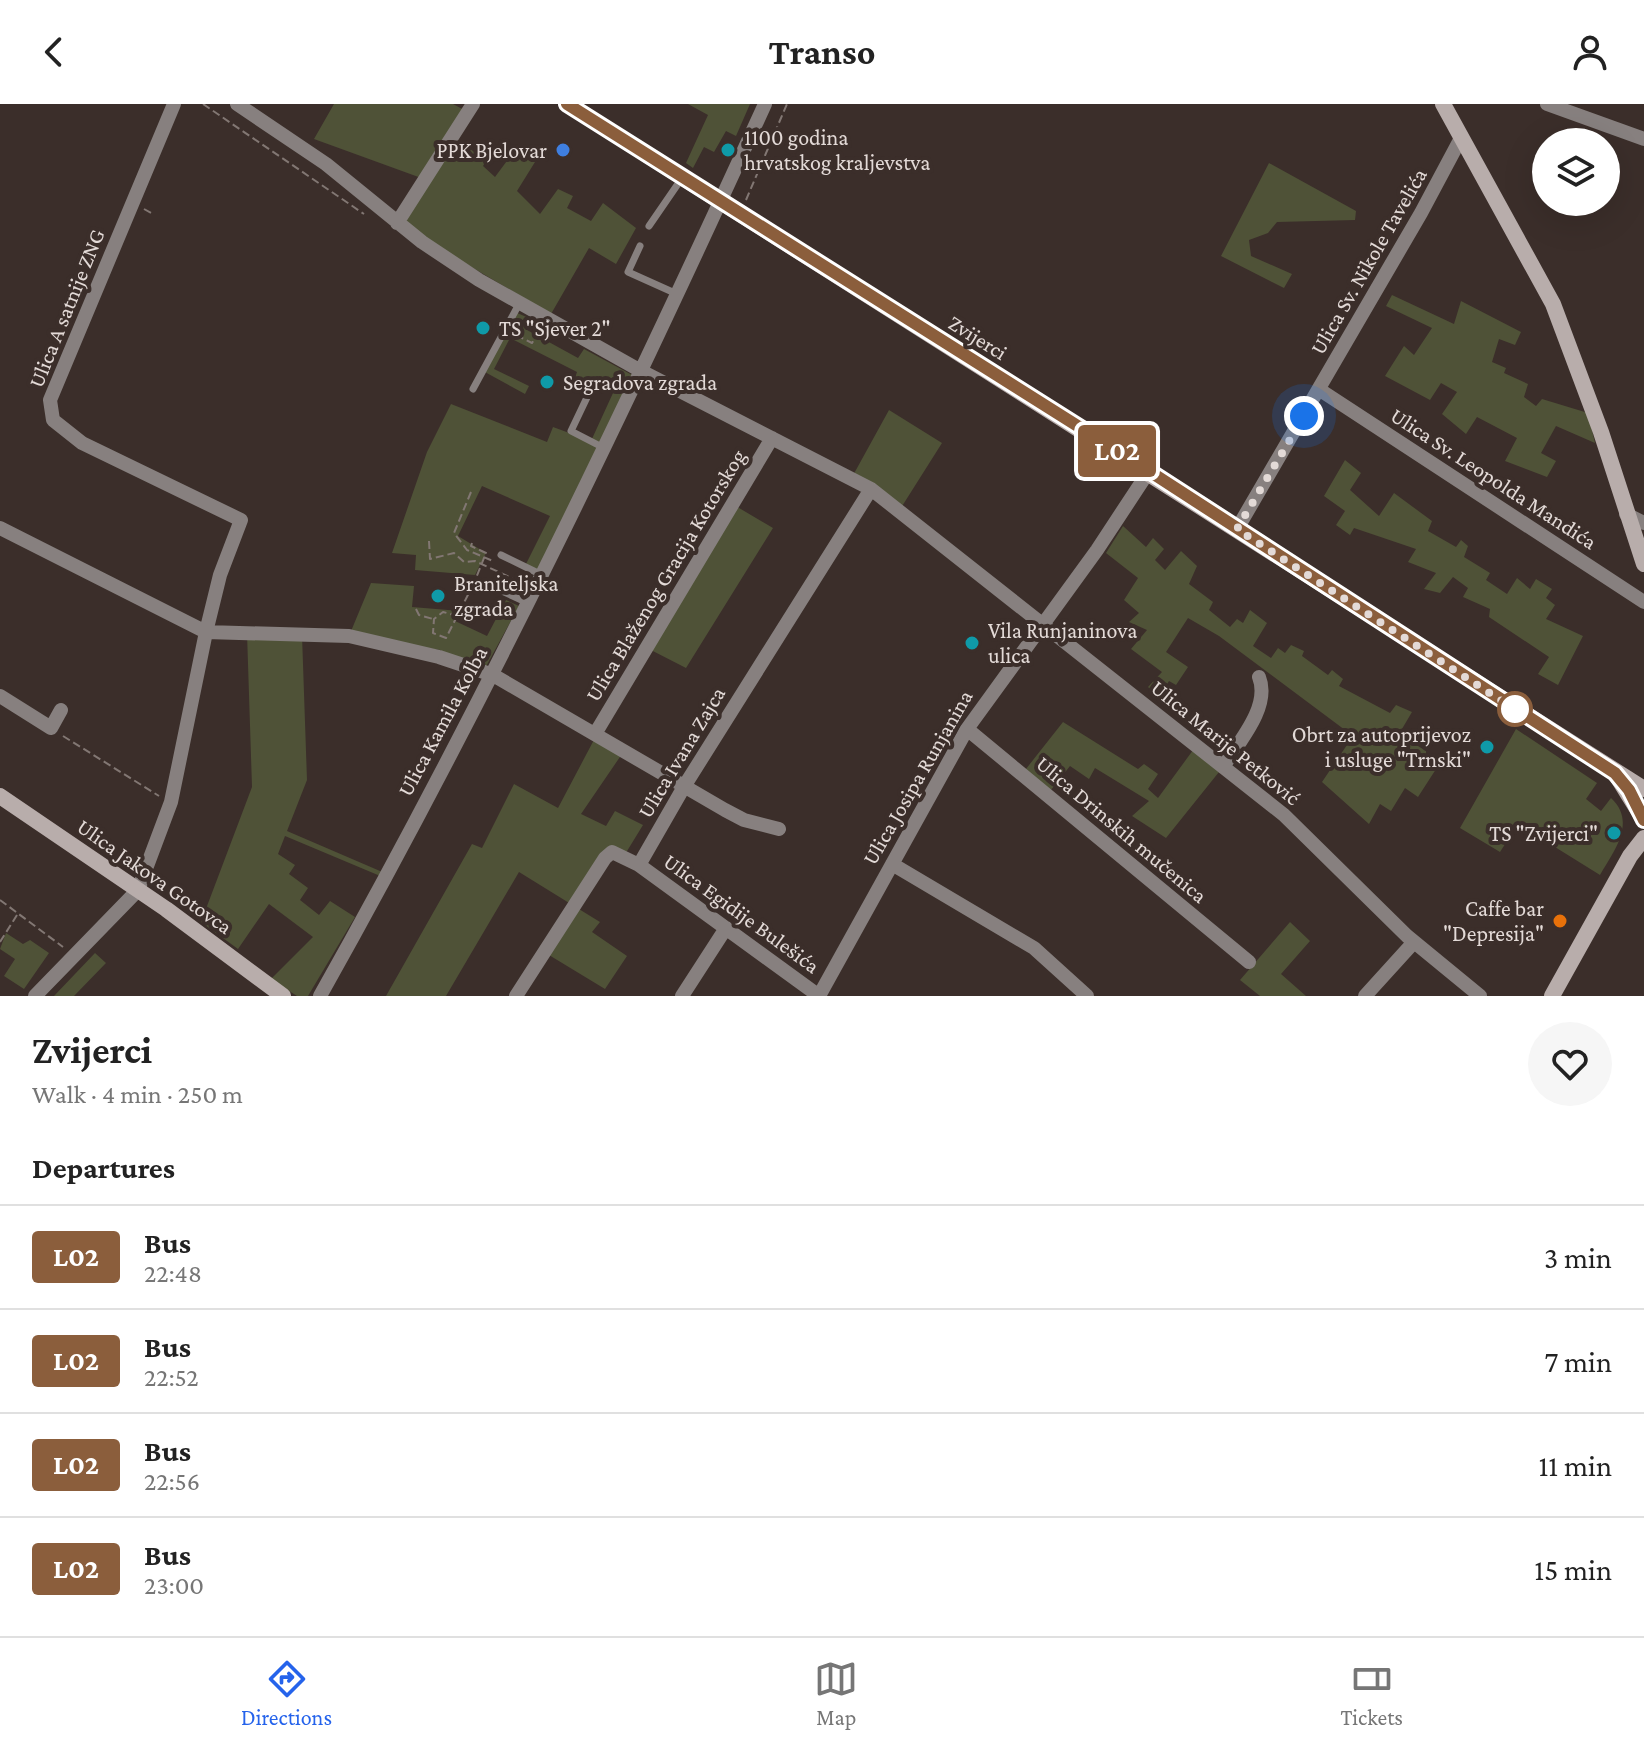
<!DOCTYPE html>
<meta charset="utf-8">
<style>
body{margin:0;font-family:"Crimson Pro",serif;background:#f6f6f6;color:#222;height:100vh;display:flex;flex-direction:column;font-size:30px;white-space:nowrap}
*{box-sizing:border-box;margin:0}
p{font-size:26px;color:#767676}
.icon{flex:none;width:44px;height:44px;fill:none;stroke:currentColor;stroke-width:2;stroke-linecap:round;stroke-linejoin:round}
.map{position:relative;height:892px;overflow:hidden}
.sheet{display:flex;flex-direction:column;background:#fff;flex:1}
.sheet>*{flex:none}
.badge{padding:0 16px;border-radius:6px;font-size:28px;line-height:52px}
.tools{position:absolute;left:1532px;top:24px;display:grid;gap:16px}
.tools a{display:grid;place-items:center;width:88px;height:88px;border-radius:50%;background:#fff;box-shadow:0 8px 32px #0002;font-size:40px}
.you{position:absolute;width:40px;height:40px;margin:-20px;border:6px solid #fff;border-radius:50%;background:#1a73e8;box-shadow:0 0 0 12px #1a73e833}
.map>.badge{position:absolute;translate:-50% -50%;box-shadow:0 0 0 4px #fff}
h2{padding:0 32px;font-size:30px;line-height:72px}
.round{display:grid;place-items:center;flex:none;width:84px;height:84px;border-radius:42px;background:#f6f6f6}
.summary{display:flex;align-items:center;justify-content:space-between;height:136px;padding:0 32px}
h1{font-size:38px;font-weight:700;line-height:60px}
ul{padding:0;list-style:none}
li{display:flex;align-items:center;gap:24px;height:104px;padding:0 32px;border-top:2px solid #e0e0e0}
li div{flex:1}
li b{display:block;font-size:30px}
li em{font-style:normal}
li .badge{min-width:88px;font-weight:700;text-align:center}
header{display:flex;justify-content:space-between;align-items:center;height:104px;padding:0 32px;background:#fff;font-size:36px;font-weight:700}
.menu{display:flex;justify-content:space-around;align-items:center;height:112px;border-top:2px solid #e0e0e0;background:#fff;font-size:22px;color:#767676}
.menu a{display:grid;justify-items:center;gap:4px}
.menu .selected{color:#2563eb}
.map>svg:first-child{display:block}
.green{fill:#4f5237}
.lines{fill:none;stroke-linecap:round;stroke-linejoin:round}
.path{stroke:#827773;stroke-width:2;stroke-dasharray:8 4;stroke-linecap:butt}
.lane{stroke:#87807f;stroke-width:7}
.street{stroke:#87807f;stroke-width:14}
.secondary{stroke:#b8adab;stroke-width:16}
.line-casing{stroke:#fff;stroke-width:18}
.line{stroke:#8b5e3c;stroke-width:12}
.walk{stroke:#e3dad7;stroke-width:8;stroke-dasharray:0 14.4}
.shop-dot{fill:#3f7fe0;stroke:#3b2e2a;stroke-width:3}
.culture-dot{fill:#0f9aa8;stroke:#3b2e2a;stroke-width:3}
.stop-dot{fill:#fff;stroke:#8b5e3c;stroke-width:4}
.food-dot{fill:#e8710a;stroke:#3b2e2a;stroke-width:3}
.labels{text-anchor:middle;stroke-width:8;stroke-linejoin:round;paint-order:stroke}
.poi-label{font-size:22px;fill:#e3dad7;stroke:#3b2e2a;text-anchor:start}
.street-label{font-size:22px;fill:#e3dad7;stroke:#3b2e2a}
</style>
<header><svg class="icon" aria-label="back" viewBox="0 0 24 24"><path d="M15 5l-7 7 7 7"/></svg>Transo<svg class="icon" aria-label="person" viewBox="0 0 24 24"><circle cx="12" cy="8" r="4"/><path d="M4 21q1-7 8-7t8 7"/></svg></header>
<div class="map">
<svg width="1644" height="892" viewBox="0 0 1644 892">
<rect width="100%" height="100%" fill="#3b2e2a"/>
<path class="green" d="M334 0H453L468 8 453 32 486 57 483 62 495 73 515 46 535 58 517 87 540 110 558 85 573 92 567 104 591 117 603 99 636 124 616 160 589 144 551 210 397 119 424 75 314 35Z
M688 0H750L736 32 726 27 714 48 704 43 693 64 686 59 708 11Z
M1269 59 1356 107 1355 116 1277 118 1268 129 1249 136 1251 152 1292 170 1284 184 1221 152Z
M1392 191 1454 220 1461 197 1521 228 1515 241 1499 235 1492 258 1506 264 1504 269 1528 280 1524 293 1536 302 1542 295 1588 309 1595 339 1556 322 1541 349 1556 357 1547 373 1505 357 1517 334 1477 313 1466 330 1442 310 1457 288 1441 279 1430 296 1385 272 1404 242 1414 251 1432 224 1386 202Z
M515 208 531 215 527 226 578 254 584 245 634 272 542 471 525 462 550 412 482 382 458 432 486 449 475 471 415 466 416 451 392 449 427 348 451 300 547 338 553 323 591 337 613 289 597 280 594 285 575 274 577 268 510 234 494 265 529 282 525 290 483 267Z
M889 306 942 339 899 407 851 375Z
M1345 356 1361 369 1350 386 1379 412 1394 389 1432 417 1428 427 1456 443 1461 436 1468 442 1464 453 1490 469 1486 476 1507 490 1517 474 1530 485 1536 475 1552 485 1546 494 1555 501 1546 515 1583 532 1558 581 1538 570 1549 553 1489 513 1490 505 1463 493 1468 484 1453 473 1440 489 1424 485 1436 469 1408 458 1416 445 1354 424 1350 431 1336 421 1345 407 1324 392Z
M734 401 773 424 686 564 647 544Z
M1123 422 1146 443 1153 434 1164 445 1155 456 1165 466 1181 447 1197 462 1189 480 1213 498 1209 506 1230 523 1237 515 1243 519 1250 506 1267 519 1253 542 1271 554 1278 544 1285 549 1291 541 1304 547 1302 552 1328 571 1332 566 1343 575 1339 582 1390 609 1396 601 1412 608 1399 630 1426 647V655L1438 662 1418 693 1405 684 1391 707 1380 700 1369 720 1322 678 1353 632 1219 532 1188 514 1166 548 1188 563 1176 581 1169 577 1159 593 1148 583 1162 568 1131 545 1147 526 1129 518 1139 509 1124 496 1138 474 1106 449Z
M371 479 414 482 412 503 460 507 455 517 487 532 506 496 519 502 483 568 440 546 349 532Z
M247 529 302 531 307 676 287 727 387 770 385 774 285 732 278 750 295 761 289 770 308 784 300 796 319 811 330 797 355 813 308 892H297L271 875 313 833 269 800 238 845 201 818 252 683Z
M1063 618 1138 665 1144 660 1158 670 1148 685 1158 694 1196 642 1223 663 1166 734 1132 712 1149 697 1095 664 1089 675 1070 662 1047 691 1022 670Z
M1516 625 1597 679 1586 695 1601 707 1611 694C1637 718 1614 747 1600 771L1518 720 1500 748 1460 724Z
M596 632 624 647 581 710 606 722 615 707 643 721 624 752 612 748 574 802 600 818 592 828 627 852 605 885 544 848 574 802 519 768 446 892H386L472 740 482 744 514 680 558 704Z
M1290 818 1310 837 1281 870 1306 892H1260L1240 876Z
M6 829 23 840 30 836 49 849 24 885 4 872 15 855 0 845Z
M95 849 106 859 74 892H54Z"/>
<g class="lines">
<path class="path" d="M203 0 364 110
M746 96 787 0
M144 105 153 110
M516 231 532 239 537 231
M471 388 454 429 467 446 493 457
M429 437 430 455 454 449 464 458 475 457 516 476
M472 439 471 442 486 449 474 479
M416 505 419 511 433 515
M458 512 443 508 434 515 433 529 446 534 474 479
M63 632 159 692
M0 796 63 843
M0 838 17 811"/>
<path class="lane" d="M649 122 682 74
M640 142 628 168 677 190
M473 285 519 200
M591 285 571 327 604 344
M501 451 542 471
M491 482 528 499"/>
<path class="street" d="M174 0 50 296 53 316 82 339 241 416 220 471 206 528 349 532 439 553 493 571 725 706 744 716 779 725
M237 0 326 60 422 138 479 176 641 267 871 385 1284 711 1407 832 1480 892
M1547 0 1644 35
M397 119 473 0
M1320 286 1644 498
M1626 410 1644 419
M0 424 206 528 171 698 138 786 35 892
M1237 425 1421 109 1461 34
M0 592 51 624 61 606
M967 625 1249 858
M595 630 772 334
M1223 663C1238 639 1271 603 1259 573
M892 760 1034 844 1087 892
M639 761 819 892
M320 892C483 602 627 302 765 0
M516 892 605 754 612 748 639 761 685 681 871 385
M682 892 726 824
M819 892 967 625 1097 446 1149 367
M1365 892 1414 838"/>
<path class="secondary" d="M567 0 1644 685
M1443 0 1553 200 1601 328 1644 460
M1618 674 1644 716
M0 692 166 805 283 892
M1552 892 1630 752 1644 734"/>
</g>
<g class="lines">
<g class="line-casing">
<path id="line" d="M567 0 1149 367 1615 669 1629 686 1644 716"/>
</g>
<use href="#line" class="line"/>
<path class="walk" d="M1304 312 1237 425 1525 612 1515 605"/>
</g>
<circle class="shop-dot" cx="563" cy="46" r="8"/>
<g class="culture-dot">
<circle cx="728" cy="46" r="8"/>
<circle cx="483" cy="224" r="8"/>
<circle cx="547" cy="278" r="8"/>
<circle cx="438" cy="492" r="8"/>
<circle cx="972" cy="539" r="8"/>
<circle cx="1487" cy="643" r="8"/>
<circle cx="1614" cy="729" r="8"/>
</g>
<circle class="stop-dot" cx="1515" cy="605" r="16"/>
<circle class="food-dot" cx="1560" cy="817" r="8"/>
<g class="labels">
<g class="poi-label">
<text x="744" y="41">1100 godina<tspan x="744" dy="25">hrvatskog kraljevstva</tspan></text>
<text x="547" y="54" text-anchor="end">PPK Bjelovar</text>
<text x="499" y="232">TS "Sjever 2"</text>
<text x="563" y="286">Segradova zgrada</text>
<text x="454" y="487">Braniteljska<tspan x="454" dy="25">zgrada</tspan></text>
<text x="988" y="534">Vila Runjaninova<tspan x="988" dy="25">ulica</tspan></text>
<text x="1471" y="638" text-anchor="end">Obrt za autoprijevoz<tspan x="1471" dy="25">i usluge "Trnski"</tspan></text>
<text x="1598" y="737" text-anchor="end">TS "Zvijerci"</text>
<text x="1544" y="812" text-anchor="end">Caffe bar<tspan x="1544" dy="25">"Depresija"</tspan></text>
</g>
<g class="street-label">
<text transform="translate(1368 157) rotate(-60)" y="8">Ulica Sv. Nikole Tavelića</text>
<text transform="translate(66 204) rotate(-68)" y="8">Ulica A satnije ZNG</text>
<text transform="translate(978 233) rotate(32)" y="8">Zvijerci</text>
<text transform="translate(1494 374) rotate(33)" y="8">Ulica Sv. Leopolda Mandića</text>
<text transform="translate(665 471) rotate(-59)" y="8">Ulica Blaženog Gracija Kotorskog</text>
<text transform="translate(442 617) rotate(-62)" y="8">Ulica Kamila Kolba</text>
<text transform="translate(1226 638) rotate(39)" y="8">Ulica Marije Petković</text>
<text transform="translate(681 648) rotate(-59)" y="8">Ulica Ivana Zajca</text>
<text transform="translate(917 673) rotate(-60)" y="8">Ulica Josipa Runjanina</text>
<text transform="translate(1122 725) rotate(40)" y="8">Ulica Drinskih mučenica</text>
<text transform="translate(155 772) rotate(35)" y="8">Ulica Jakova Gotovca</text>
<text transform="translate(742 809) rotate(36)" y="8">Ulica Egidije Bulešića</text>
</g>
</g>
</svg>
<div class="tools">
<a><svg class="icon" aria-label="layers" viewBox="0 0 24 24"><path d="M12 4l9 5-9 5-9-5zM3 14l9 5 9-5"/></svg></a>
</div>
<div class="you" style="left:1304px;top:312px"></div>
<b class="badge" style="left:1117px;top:347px;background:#8b5e3c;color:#fff">L02</b>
</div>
<section class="sheet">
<div class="summary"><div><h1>Zvijerci</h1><p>Walk · 4 min · 250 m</p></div><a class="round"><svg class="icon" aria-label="heart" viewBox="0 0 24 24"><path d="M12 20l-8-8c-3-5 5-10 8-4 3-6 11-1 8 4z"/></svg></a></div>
<h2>Departures</h2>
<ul>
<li><span class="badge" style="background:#8b5e3c;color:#fff">L02</span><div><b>Bus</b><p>22:48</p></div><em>3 min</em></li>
<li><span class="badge" style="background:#8b5e3c;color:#fff">L02</span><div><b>Bus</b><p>22:52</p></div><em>7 min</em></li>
<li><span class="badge" style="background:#8b5e3c;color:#fff">L02</span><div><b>Bus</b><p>22:56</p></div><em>11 min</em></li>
<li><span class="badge" style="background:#8b5e3c;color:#fff">L02</span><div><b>Bus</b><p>23:00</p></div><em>15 min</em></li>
</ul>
</section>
<nav class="menu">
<a class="selected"><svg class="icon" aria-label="directions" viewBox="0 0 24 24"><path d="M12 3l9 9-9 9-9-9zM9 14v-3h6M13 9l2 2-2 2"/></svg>Directions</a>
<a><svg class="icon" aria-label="map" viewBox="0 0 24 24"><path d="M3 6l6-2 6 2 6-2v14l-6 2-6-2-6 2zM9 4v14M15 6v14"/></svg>Map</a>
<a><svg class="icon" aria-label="tickets" viewBox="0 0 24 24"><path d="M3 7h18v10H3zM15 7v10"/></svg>Tickets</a>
</nav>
